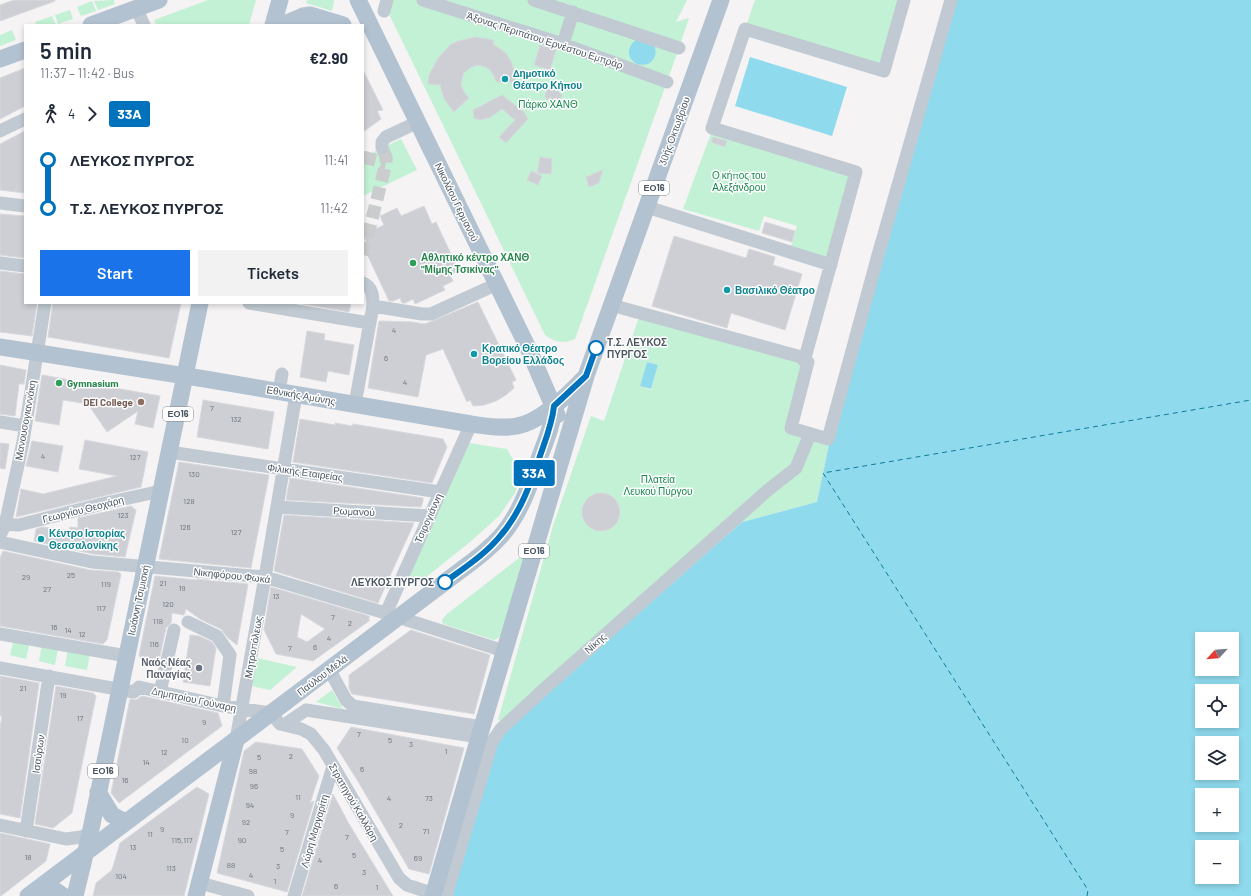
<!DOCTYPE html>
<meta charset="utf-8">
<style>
body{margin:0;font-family:Barlow,sans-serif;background:#f2f2f3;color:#1f2937;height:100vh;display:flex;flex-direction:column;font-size:15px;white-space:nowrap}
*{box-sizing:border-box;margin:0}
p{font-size:13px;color:#747a83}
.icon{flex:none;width:22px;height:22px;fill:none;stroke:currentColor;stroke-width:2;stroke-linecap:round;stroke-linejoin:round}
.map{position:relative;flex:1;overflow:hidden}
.drawer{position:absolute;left:24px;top:24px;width:340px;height:280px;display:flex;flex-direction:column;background:#fff;border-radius:0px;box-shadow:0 2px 6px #0003}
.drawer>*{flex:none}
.badge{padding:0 8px;border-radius:3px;font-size:14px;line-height:26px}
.needle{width:26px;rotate:244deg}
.fabs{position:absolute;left:1195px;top:632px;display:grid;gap:8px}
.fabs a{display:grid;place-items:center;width:44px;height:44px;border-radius:0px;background:#fff;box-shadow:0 2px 6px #0003;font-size:20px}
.map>.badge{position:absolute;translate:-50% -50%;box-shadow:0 0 0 2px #fff}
.legs{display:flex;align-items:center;gap:6px;height:44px;padding:0 16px;font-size:13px}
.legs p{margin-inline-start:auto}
.summary{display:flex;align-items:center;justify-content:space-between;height:68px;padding:0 16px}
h1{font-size:22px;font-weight:600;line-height:30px}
.primary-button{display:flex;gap:8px;margin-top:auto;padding:8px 16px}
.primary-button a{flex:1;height:46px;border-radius:0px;background:#1a73e8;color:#fff;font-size:16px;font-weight:600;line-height:46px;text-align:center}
.primary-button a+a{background:#f2f2f3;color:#1f2937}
ul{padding:0 16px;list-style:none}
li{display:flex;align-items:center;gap:14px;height:48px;font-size:15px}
li i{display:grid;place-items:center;width:6px;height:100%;margin:0 5px;background:currentColor}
li i::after{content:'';width:10px;height:10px;margin:-5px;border:3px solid;border-radius:50%;background:#fff}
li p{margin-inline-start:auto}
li:first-child i{background:linear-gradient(#0000 50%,currentColor 0)}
li:last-child i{background:linear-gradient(currentColor 50%,#0000 0)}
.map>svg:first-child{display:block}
.green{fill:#c3f1d5;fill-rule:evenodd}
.water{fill:#90daee;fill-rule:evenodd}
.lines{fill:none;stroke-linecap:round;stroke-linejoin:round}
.ferry{stroke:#0c7c9b;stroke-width:1;stroke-dasharray:5 4;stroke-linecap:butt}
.building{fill:#cdcfd5;stroke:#d7d9de;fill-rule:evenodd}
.minor-tunnel{stroke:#caccce;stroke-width:13;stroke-dasharray:13 6;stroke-linecap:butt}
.minor{stroke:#c1cad2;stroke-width:13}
.major{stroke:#b3c2d1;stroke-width:17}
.line-1-casing{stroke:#fff;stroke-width:9}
.line-1{stroke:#0072bc;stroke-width:6}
.culture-dot{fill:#0f9aa8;stroke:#fff;stroke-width:1.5}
.leisure-dot{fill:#2e9e5b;stroke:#fff;stroke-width:1.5}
.stop-1-dot{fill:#fff;stroke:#0072bc;stroke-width:2}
.education-dot{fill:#8d6e63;stroke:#fff;stroke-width:1.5}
.worship-dot{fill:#6b7280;stroke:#fff;stroke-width:1.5}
.labels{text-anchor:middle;stroke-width:3;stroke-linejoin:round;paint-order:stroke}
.number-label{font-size:8px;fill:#6b747e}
.shield{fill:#fff;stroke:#808990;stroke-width:1}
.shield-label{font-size:9px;font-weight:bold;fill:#4a5661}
.street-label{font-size:10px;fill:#4a5661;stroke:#fff}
.culture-label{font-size:10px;font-weight:bold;fill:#0d838f;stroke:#fff;text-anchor:start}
.park-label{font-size:10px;fill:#17864f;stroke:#fff}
.leisure-label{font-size:10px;font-weight:bold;fill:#27864d;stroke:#fff;text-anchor:start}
.stop-label{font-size:10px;font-weight:bold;fill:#4a5661;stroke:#fff;text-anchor:start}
.education-label{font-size:10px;font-weight:bold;fill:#785e54;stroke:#fff;text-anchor:end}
.worship-label{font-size:10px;font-weight:bold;fill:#5b616d;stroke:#fff;text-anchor:end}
</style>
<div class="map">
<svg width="1251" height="896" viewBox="0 0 1251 896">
<rect width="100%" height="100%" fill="#f5f3f3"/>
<path class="green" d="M114 0 115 4 98 10 94 1Z
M208 0H256L249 25H156L154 20Z
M307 0H334V2L332 11 306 3Z
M392 0H687L676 22 689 18 679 48 575 339C564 344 555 343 545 335L388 12Z
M755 0H904L884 71 745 29Z
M92 1 96 11 81 16 77 7Z
M70 10 73 19 58 24 55 15Z
M52 16 56 25H36L35 22Z
M12 30 16 40 0 46V35Z
M713 128 856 172 831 262 790 250 797 226 764 216 759 231 683 209Z
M401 139 417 170 363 196V157Z
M639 317 808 362 791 428 830 440 817 502 742 522 510 726 498 720 553 526 591 416 604 421ZM647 362 658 365 651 390 640 386Z
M469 443 507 449 521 474 515 493 499 516 470 542 420 582 409 576Z
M522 557 524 558 500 637 494 640 443 624 442 620 447 614 519 558Z
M14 639 30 642 26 659 10 655Z
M42 645 58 648 55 665 39 661Z
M68 649 90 653 87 670 65 666Z
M257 658 297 667 270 690 252 686Z
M332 690 343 709 316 702Z"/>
<path class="water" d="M954 0H1251V896H451L493 751 510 726 742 522 817 502 830 440ZM1202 639H1232V669H1202ZM1202 691H1232V721H1202ZM1202 743H1232V773H1202ZM1202 795H1232V825H1202ZM1202 847H1232V877H1202Z
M638 39 654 44C657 52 656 59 648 64 630 69 621 48 638 39Z
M750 57 847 87 832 136 735 106Z
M647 362 658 365 651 389 640 386Z"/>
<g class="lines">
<path class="ferry" d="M1087 896 1088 890 823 473 1251 400"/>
</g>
<path class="building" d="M14 0H55V1L0 21V5Z
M475 37 494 40 493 44 506 53 512 63 517 82H496L494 76 490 70 486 67 478 65 471 67 464 73 462 79 461 85 464 92 469 98 454 112 444 99 440 85 428 84 429 75 438 58 450 45 458 41Z
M540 45 556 50 550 70 534 65Z
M25 68V106L0 119V78Z
M363 70 383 110 377 111 381 119 363 132Z
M554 87 562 95 561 101 552 104 545 97 547 88Z
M502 95 524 112 528 119 506 143 499 137 515 120 502 109 489 118 480 120 474 118 473 110Z
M25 131V193L0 190V144Z
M713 137 727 141 725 147 711 142Z
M540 157 552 159 551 174 537 173Z
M603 170 599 183 589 187 586 177Z
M531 171 542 176 538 185 527 180Z
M424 206 432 224 436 222 459 271 450 275 453 281 443 286 445 290 415 304 413 299 405 303H402L400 298 393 301H389L367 254 371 253 363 235 384 225 380 216 397 208 401 216Z
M0 214 25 216V258L0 255Z
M765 222 795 231 792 242 762 233Z
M674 236 746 258 749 249 775 257 773 265 802 274 785 330 731 313 727 328 652 306Z
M0 271 25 274V303H37L32 336 0 332Z
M478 302 516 380 512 382 514 388 506 395 496 401 484 405 473 406 470 400 467 402 443 349 426 355 418 397 368 388 379 321 412 322 425 324Z
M53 303H181L169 358 48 337Z
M298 303H351L349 312Z
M307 331 325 334 324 340 354 345 349 375 328 371 326 382 300 377Z
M0 365 26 370 24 384H19L15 416 0 414Z
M42 375 160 396 153 428 135 424 138 411 107 432 88 404 63 400 59 425 35 421Z
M203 400 274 412 268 449 197 437Z
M300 419 335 425V423L352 426 353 424 443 439 447 447 432 483 293 462Z
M85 440 148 452 141 487 16 517 21 489 43 494 117 476 79 469Z
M32 441 63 446 58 472 26 466Z
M0 443 9 444 5 469 0 468Z
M179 462 269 475 251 568 159 559Z
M290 478 423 498V501L421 507 286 500Z
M582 512a19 19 0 1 1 38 0a19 19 0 1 1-38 0Z
M131 506 136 510 125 557 93 554 34 541 36 529 42 527 69 530 70 527 78 528V518Z
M284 515 414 523 389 578 392 580 388 589 385 587 378 603 274 571Z
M3 551 90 570 118 572 121 574 107 640 103 644 0 626V558Z
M155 576 197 580V579L248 584 237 645 228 638 221 629 200 619 186 609 184 615 172 613 171 623 166 628 158 665 144 663 139 655Z
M271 587 369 616V621L313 661 276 654 264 630ZM301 614 325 629 307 642 297 637Z
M411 630 490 655 474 714 352 694 349 688V675Z
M190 635 199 636 212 642 216 648 210 686 183 682Z
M0 676 39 683 20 818 0 814V728L2 716H0Z
M56 686 93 693 96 696 72 813 53 828 35 824Z
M142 696 218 713 222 726 119 803 111 793 130 699 136 700Z
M351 727 464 748 429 874 409 869 359 783 337 748Z
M256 742 302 749 319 776 310 803 314 801 287 892 217 873 244 751Z
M197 787 209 794 184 896H93L96 883 112 870 120 843Z
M333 794 349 824 393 896H302Z
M0 833 50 844 46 861 1 896H0Z"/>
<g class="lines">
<path class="minor-tunnel" d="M363 157 386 163
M363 255 386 163V157L382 148"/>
<path class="minor" d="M423 0 563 44 667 82
M534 0 679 48
M904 0 884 71 745 29 712 128 856 172 805 358 804 361 808 362 791 428 828 439 878 255 951 0
M136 8 144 25
M384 11 387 0
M563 44 573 12
M0 131 25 119
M382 148V142L386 137 418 122
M0 203 25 206
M647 207 831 265
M0 263 25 266
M249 303 369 323
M611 305 805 358
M373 306 422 314H431L497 284
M279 392 282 374
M355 404 373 306C373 297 373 287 363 283
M0 422 25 426
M169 452 440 492
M277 507 430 516
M0 524 19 525 106 503 161 491
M0 535 5 525 23 442 45 303
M0 542 92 562 265 577 382 612 504 651
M386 613 471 424
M188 622 217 636 230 655 223 706
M0 634 127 656
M0 668 134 692 139 687 223 706 271 713 280 724 301 729 311 734 324 750 399 878 407 885 434 894
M329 669 346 700 353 706 482 727
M160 692 174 630
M284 725 306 710 479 737
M236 740 265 577 296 395
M0 825 66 839 81 837 90 834
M26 831 49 676
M200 883 248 896
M294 896 333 766
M446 896 492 742 501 729 542 691 768 490 796 468 810 434"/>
<path class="major" d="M358 0 528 348 557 415
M91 25 159 0
M273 25 280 0
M282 25 303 16 310 15 343 25
M0 59 25 50
M0 347 205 379 471 424C486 426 502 429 517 426 541 422 569 394 585 377
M98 792 112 815 126 822
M38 889 56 891 63 896
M28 896 461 570C475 560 489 549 501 536 521 513 530 484 540 456 546 440 553 424 554 406
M75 896 90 834 200 303
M196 896 236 740
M433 896 482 727 586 376 721 0"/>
</g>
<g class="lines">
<g class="line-1-casing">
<path id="line-1" d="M445 582C464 568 486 554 501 535 520 513 530 485 539 459 545 441 552 425 554 406L586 376 596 348"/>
</g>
<use href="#line-1" class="line-1"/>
</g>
<g class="culture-dot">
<circle cx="505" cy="79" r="4"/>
<circle cx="727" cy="290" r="4"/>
<circle cx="474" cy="354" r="4"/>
<circle cx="41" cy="539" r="4"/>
</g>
<g class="leisure-dot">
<circle cx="413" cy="263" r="4"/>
<circle cx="59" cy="383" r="4"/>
</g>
<g class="stop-1-dot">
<circle cx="596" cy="348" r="7"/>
<circle cx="445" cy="582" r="7"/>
</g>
<circle class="education-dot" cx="141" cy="402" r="4"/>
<circle class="worship-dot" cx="199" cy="668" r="4"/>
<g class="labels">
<g class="number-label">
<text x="394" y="333">4</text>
<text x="386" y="361">6</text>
<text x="405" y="385">4</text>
<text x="212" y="411">7</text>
<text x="236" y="422">132</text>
<text x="43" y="459">4</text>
<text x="135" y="460">127</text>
<text x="194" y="477">130</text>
<text x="189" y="504">128</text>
<text x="123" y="518">123</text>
<text x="185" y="530">126</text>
<text x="236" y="535">127</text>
<text x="71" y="578">25</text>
<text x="26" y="580">29</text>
<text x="163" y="586">21</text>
<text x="106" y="587">119</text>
<text x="182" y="591">19</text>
<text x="47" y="592">27</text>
<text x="276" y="599">13</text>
<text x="168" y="607">120</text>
<text x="101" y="611">117</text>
<text x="333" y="620">7</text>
<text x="158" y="624">118</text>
<text x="350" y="626">2</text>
<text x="54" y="630">16</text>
<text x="68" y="633">14</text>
<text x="82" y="637">12</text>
<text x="329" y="641">4</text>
<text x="154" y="647">116</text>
<text x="315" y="650">6</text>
<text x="290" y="651">7</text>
<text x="23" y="691">21</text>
<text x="63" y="698">19</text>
<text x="80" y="721">17</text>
<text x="204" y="725">9</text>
<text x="359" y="737">7</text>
<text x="185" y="743">10</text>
<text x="390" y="743">5</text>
<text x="411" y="747">3</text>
<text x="446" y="754">1</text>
<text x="164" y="755">12</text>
<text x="291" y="759">2</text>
<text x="259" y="760">5</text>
<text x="146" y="765">14</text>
<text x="362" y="772">6</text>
<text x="253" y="774">98</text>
<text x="125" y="783">16</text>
<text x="254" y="789">96</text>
<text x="298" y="800">11</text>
<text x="389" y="801">4</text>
<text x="429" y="801">73</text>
<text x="250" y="808">94</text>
<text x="292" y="818">9</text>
<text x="246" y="825">92</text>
<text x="401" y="828">2</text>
<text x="162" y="832">9</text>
<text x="426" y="834">71</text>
<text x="287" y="835">7</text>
<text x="150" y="837">11</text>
<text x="347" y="840">7</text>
<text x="182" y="843">115,117</text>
<text x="242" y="843">90</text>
<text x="133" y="850">13</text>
<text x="282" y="852">5</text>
<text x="354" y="858">5</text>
<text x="28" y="860">18</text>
<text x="418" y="861">69</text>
<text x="320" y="863">4</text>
<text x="231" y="868">88</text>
<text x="278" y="869">3</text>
<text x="171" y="871">113</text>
<text x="364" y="875">3</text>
<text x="251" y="878">4</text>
<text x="121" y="879">104</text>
<text x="275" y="884">1</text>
<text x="336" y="889">6</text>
<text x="377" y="890">1</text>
</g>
<g class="shield">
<rect x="639" y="181" width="30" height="14" rx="3"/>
<rect x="163" y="407" width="30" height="14" rx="3"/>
<rect x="519" y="544" width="30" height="14" rx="3"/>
<rect x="88" y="764" width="30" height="14" rx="3"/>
</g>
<g class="shield-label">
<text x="654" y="191">ΕΟ16</text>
<text x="178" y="417">ΕΟ16</text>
<text x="534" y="554">ΕΟ16</text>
<text x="103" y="774">ΕΟ16</text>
</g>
<g class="street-label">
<text transform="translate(545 40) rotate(18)" y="4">Άξονας Περιπάτου Ερνέστου Εμπράρ</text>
<text transform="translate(674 131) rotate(-70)" y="4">30ής Οκτωβρίου</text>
<text transform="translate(457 202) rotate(64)" y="4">Νικολάου Γερμανού</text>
<text transform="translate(301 395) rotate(10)" y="4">Εθνικής Αμύνης</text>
<text transform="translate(25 420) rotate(-80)" y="4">Μανουσογιαννάκη</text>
<text transform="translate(305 472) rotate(8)" y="4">Φιλικής Εταιρείας</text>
<text transform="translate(83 509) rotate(-14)" y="4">Γεωργίου Θεοχάρη</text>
<text transform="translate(354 511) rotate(3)" y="4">Ρωμανού</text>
<text transform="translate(428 518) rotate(-66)" y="4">Τσιρογιάννη</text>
<text transform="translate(232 575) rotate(6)" y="4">Νικηφόρου Φωκά</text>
<text transform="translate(138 600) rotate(-78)" y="4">Ιωάννη Τσιμισκή</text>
<text transform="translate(595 643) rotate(-42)" y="4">Νίκης</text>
<text transform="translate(253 647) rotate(-80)" y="4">Μητροπόλεως</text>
<text transform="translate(322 675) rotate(-37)" y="4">Παύλου Μελά</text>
<text transform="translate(194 699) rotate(12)" y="4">Δημητρίου Γούναρη</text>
<text transform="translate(38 754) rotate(-82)" y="4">Ισαύρων</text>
<text transform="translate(354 802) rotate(60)" y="4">Στρατηγού Καλλάρη</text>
<text transform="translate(314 831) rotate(-74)" y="4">Λώρη Μαργαρίτη</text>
</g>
<g class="culture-label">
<text x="513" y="77">Δημοτικό<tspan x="513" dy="12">Θέατρο Κήπου</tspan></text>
<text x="735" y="294">Βασιλικό Θέατρο</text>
<text x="482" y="352">Κρατικό Θέατρο<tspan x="482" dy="12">Βορείου Ελλάδος</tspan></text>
<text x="49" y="537">Κέντρο Ιστορίας<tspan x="49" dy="12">Θεσσαλονίκης</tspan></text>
</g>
<g class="park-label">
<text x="548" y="108">Πάρκο ΧΑΝΘ</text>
<text x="739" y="179">Ο κήπος του<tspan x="739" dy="12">Αλεξάνδρου</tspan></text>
<text x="658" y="483">Πλατεία<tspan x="658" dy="12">Λευκού Πύργου</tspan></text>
</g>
<g class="leisure-label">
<text x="421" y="261">Αθλητικό κέντρο ΧΑΝΘ<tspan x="421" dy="12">"Μίμης Τσικίνας"</tspan></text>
<text x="67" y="387">Gymnasium</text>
</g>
<g class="stop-label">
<text x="607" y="346">Τ.Σ. ΛΕΥΚΟΣ<tspan x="607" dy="12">ΠΥΡΓΟΣ</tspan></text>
<text x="434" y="586" text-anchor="end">ΛΕΥΚΟΣ ΠΥΡΓΟΣ</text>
</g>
<g class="education-label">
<text x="133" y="406">DEI College</text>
</g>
<g class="worship-label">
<text x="191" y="666">Ναός Νέας<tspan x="191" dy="12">Παναγίας</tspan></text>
</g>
</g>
</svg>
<div class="fabs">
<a><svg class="needle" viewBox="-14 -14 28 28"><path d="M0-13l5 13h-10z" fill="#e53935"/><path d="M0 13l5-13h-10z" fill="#747a83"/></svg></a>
<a><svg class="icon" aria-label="locate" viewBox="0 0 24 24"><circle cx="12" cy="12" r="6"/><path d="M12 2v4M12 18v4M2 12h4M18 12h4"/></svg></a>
<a><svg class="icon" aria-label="layers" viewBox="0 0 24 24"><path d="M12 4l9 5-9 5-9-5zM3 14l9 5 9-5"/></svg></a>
<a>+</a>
<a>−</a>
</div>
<b class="badge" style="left:534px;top:473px;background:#0072bc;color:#fff">33A</b>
<section class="drawer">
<div class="summary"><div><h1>5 min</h1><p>11:37 – 11:42 · Bus</p></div><b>€2.90</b></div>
<div class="legs"><svg class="icon" aria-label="walk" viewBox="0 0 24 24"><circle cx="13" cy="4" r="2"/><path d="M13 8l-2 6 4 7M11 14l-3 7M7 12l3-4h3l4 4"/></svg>4<svg class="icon" aria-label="forward" viewBox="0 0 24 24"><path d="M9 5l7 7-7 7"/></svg><b class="badge" style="background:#0072bc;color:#fff">33A</b></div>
<ul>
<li><i style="color:#0072bc"></i><b>ΛΕΥΚΟΣ ΠΥΡΓΟΣ</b><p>11:41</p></li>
<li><i style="color:#0072bc"></i><b>Τ.Σ. ΛΕΥΚΟΣ ΠΥΡΓΟΣ</b><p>11:42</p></li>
</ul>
<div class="primary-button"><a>Start</a><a>Tickets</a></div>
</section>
</div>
